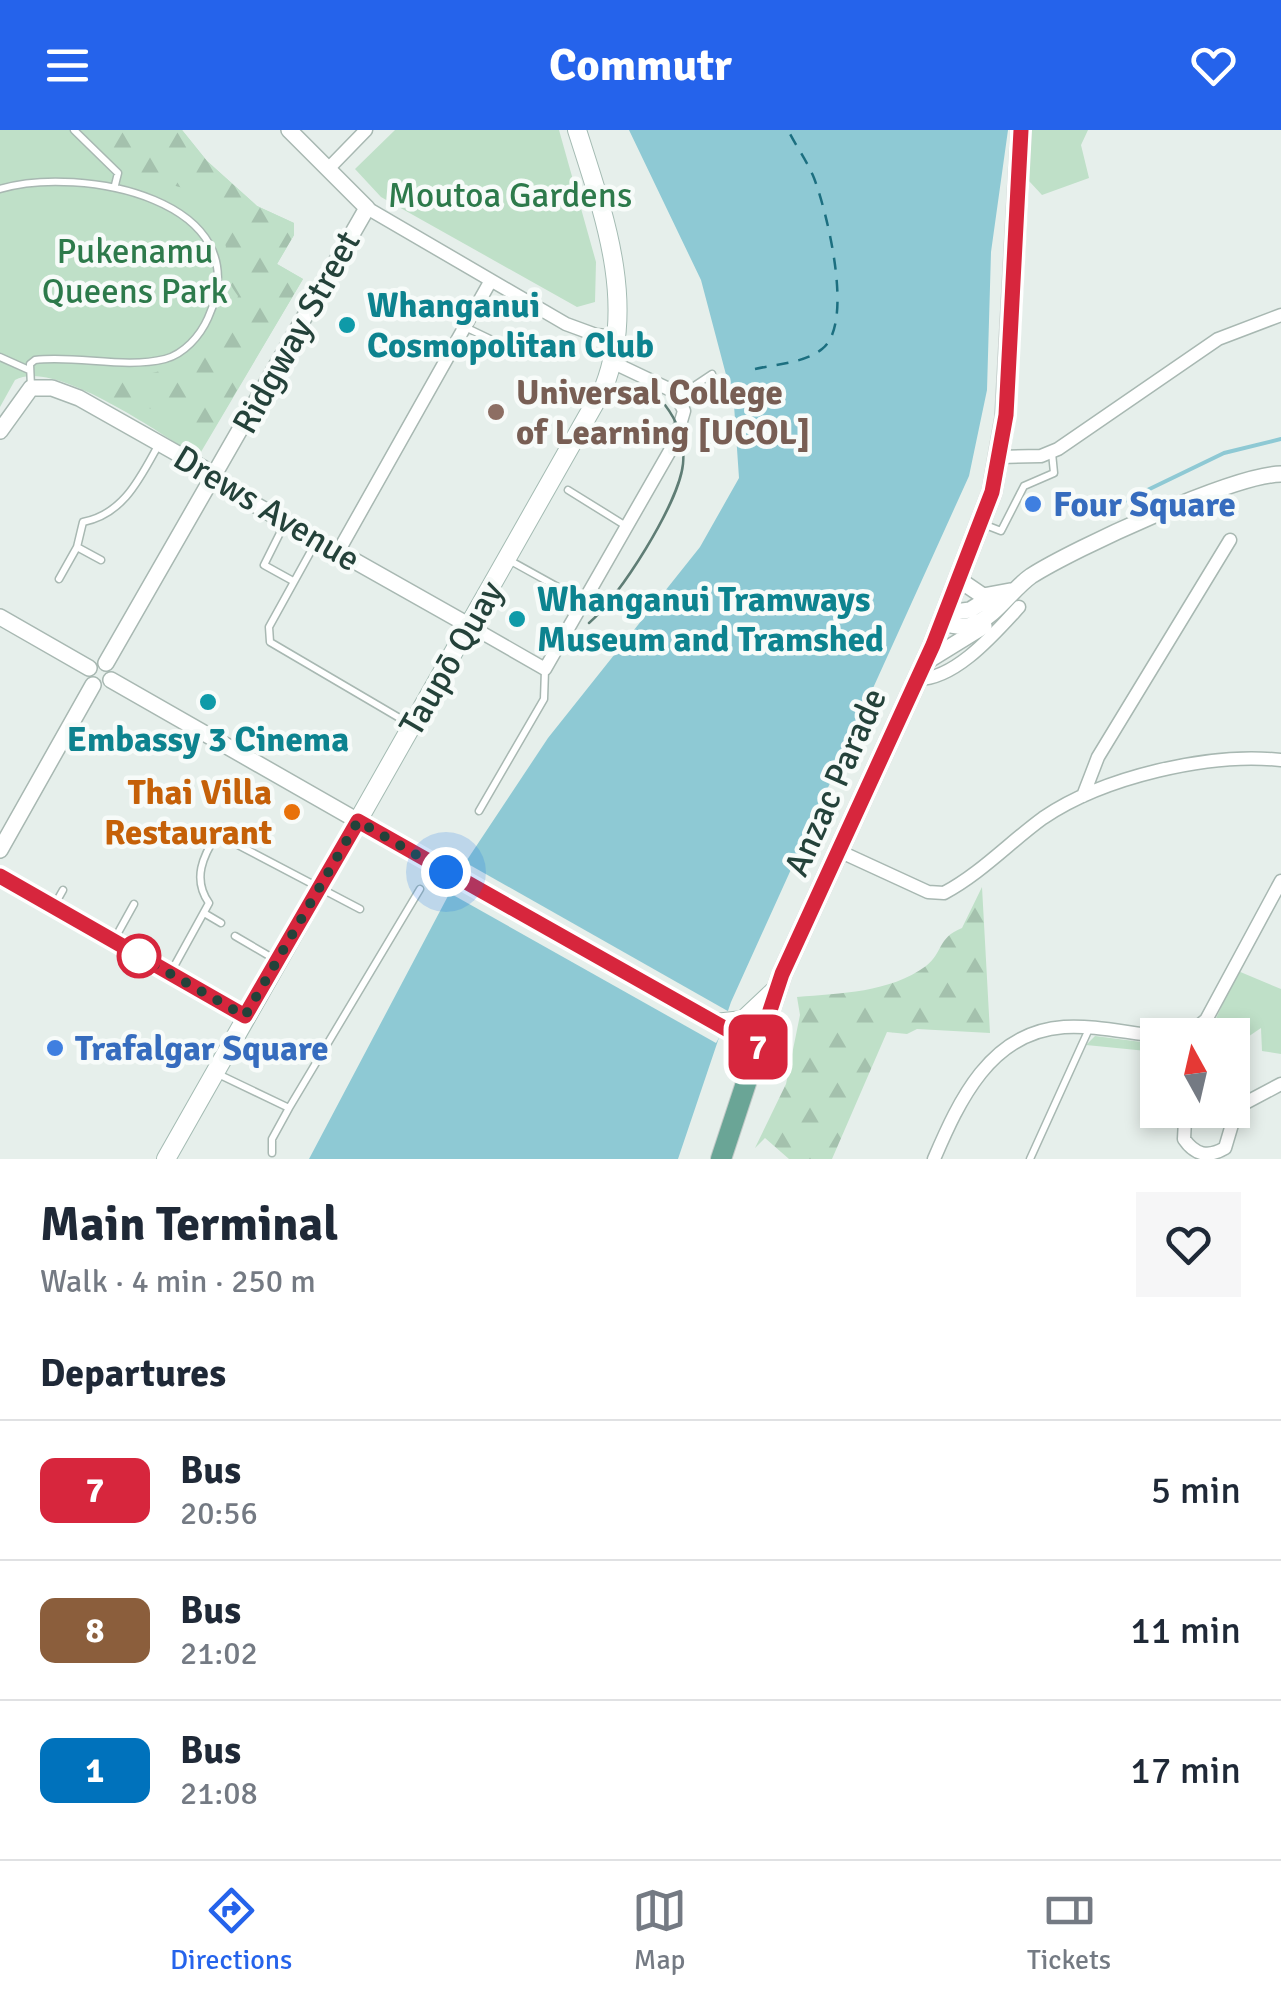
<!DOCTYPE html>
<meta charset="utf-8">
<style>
body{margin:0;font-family:Signika,sans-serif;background:#f6f6f7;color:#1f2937;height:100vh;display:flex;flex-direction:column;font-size:38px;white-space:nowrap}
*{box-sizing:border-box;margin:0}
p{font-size:32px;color:#747a83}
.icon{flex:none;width:55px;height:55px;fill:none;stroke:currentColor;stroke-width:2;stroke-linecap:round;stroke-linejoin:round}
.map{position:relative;height:1029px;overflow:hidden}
.side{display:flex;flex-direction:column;background:#fff;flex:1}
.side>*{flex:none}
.badge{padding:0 20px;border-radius:15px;font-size:35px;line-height:65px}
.needle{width:65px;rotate:352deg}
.tools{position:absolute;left:1140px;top:888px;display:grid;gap:20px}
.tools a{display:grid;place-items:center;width:110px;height:110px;border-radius:0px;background:#fff;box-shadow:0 5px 15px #0003;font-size:50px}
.you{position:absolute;width:50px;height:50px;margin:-25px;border:8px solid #fff;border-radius:50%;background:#1a73e8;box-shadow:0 0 0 15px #1a73e833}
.map>.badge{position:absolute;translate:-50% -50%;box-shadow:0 0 0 5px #fff}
h2{padding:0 40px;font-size:38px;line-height:90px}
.round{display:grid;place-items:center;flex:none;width:105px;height:105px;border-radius:0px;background:#f6f6f7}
.head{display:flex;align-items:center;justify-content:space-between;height:170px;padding:0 40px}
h1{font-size:48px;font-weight:700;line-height:75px}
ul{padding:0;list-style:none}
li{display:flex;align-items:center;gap:30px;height:140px;padding:0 40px;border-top:2px solid #e0e1e3}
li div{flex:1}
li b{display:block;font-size:38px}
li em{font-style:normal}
li .badge{min-width:110px;font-weight:700;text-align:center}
header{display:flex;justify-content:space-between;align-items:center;height:130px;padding:0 40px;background:#2563eb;color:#fff;font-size:45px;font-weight:700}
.tabs{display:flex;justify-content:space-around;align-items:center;height:140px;border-top:2px solid #e0e1e3;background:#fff;font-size:28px;color:#747a83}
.tabs a{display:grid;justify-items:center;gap:5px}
.tabs .current{color:#2563eb}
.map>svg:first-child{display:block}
.green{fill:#bfe0c8}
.forest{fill:url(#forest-firs)}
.water{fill:#8ec9d4}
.pier{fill:#e6efeb}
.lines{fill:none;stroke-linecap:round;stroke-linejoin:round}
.stream{stroke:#8ec9d4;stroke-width:4}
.ferry{stroke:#1c6f80;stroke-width:2.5;stroke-dasharray:12 10;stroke-linecap:butt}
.service-casing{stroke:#a8b8b2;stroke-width:9}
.minor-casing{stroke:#a8b8b2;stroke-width:15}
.tertiary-casing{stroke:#a8b8b2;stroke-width:18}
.secondary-casing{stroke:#a4bbb3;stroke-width:20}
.primary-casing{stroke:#c2cac8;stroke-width:22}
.service{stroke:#fff;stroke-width:6}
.minor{stroke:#fff;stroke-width:12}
.tertiary{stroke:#fff;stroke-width:15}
.secondary{stroke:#fff;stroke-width:18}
.primary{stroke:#6aa596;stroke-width:20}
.tram{stroke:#5f7d75;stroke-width:2.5}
.line-casing{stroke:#fff;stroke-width:22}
.line{stroke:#d7263d;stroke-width:15}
.walk{stroke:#24423a;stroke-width:10;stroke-dasharray:0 18}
.culture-dot{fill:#0f9aa8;stroke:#f7fbf9;stroke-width:4}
.education-dot{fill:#8d6e63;stroke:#f7fbf9;stroke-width:4}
.shop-dot{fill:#3f7fe0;stroke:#f7fbf9;stroke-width:4}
.food-dot{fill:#e8710a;stroke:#f7fbf9;stroke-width:4}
.stop-dot{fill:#fff;stroke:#d7263d;stroke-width:5}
.labels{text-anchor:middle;stroke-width:9;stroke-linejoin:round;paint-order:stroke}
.park-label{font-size:35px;fill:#2d7a4b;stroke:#f7fbf9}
.culture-label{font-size:35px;font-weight:bold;fill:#0d838f;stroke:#f7fbf9;text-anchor:start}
.street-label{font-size:35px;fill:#24423a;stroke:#f7fbf9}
.education-label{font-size:35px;font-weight:bold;fill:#785e54;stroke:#f7fbf9;text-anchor:start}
.shop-label{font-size:35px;font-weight:bold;fill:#366cbe;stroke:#f7fbf9;text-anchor:start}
.food-label{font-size:35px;font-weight:bold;fill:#c56008;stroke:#f7fbf9;text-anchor:end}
</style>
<header><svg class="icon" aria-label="menu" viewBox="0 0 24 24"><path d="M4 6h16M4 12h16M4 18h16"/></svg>Commutr<svg class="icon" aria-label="heart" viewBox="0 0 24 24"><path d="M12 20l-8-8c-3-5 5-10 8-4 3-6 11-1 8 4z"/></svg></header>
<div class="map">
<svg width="1281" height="1029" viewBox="0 0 1281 1029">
<defs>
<pattern id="forest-firs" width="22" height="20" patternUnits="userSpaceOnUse" patternTransform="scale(2.5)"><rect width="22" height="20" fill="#bfe0c8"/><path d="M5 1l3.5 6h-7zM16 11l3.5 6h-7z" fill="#a4c1ad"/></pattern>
</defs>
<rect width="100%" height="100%" fill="#e6efeb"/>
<path class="green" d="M0 0H182L207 31 257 76 294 93V105L277 134 303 149 198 327C162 305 54 228 15 250L0 277Z
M395 0H559L596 132 595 172 577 177 381 67 355 39Z
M1031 0H1088L1081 15 1089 48 1042 65 1029 51Z
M1238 841 1281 859V924L1262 921 1261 898 1233 917 1232 905H1203L1212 897Z
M1095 906 1157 914V922L1086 915Z"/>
<path class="forest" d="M80 0H182L207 31 257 76 294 93V105L277 134 303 149 208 309 196 314 169 281 109 273 108 260C125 245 139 247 160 241 204 227 225 210 238 166 228 153 219 132 226 117 209 43 185 69 136 40 117 29 104 14 83 7Z
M982 757 990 903 917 899 907 904 887 902 832 1029H789L765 1008 755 1018 786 954 800 885 797 867C841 863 889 863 926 836 943 823 937 808 962 798Z"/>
<path class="water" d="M629 0H1008L991 122 987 260 969 346 731 872 678 1029H309L467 730 548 608 700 417 739 348 734 275 701 150Z"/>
<path class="pier" d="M461 730 733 884 716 913 446 761Z"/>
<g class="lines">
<path class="stream" d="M1104 381 1224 323 1281 309"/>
<path class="ferry" d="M755 239C776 234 805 233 822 219 855 194 827 82 814 48 807 31 796 16 788 0"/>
<g class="service-casing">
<path id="service" d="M74 0 118 43 115 55
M0 59C79 35 262 69 208 188 200 206 184 224 165 229 124 239 77 225 35 230L30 234 31 257
M465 197 490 209
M0 227 29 240
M569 260 594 273
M679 266 712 244
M568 360 626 396
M285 393 264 435 293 451
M983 394 1001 401 1024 356 1054 343 1052 323
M316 412 269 497 270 512 408 593
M101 430 77 417 83 392C124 384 140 348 159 314
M509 430 583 471
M59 449 77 417
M479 681 544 569 545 540
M54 776 63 760
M204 783 221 793
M235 806 276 830
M114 810 134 774
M171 842 209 773C192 749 203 726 217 704L360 779
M218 944 289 978
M272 1023V1009L289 978 420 759
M1030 1029 1089 899"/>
</g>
<g class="minor-casing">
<path id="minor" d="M328 39 366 0
M367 78 566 194 596 205 618 207
M1000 327 1041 326 1058 319 1218 209 1281 185
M338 422 490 152
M470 496 545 539 675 312 684 281 675 262 614 233
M917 549C955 550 995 503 1019 477
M1083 666 1098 627 1230 410
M841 722 928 762 944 763C980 744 1010 712 1043 688 1103 647 1210 622 1281 630
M1187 905 1206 890 1281 751
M1195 980 1185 990 1184 1009C1195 1025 1208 1028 1225 1018L1236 981
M1232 980 1281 954
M934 1029C959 971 990 902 1064 897 1094 895 1127 903 1158 906"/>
</g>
<g class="tertiary-casing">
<path id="tertiary" d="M0 301 31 258H52L79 268 203 338 222 356 470 496
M961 451 983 466 1010 461
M947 483 970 480 994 465
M0 487 89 538
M942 492C952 496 962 498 972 495 996 487 1011 460 1031 446 1075 418 1233 345 1281 344
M106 533 367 78 289 0
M924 533 984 496
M111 550 358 691
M0 720 93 555"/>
</g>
<g class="secondary-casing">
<path id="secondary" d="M358 691 758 917
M0 746 245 886
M715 893 743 890 776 859
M166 1029 604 257C637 172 603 82 577 0"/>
</g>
<g class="primary-casing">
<path id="primary" d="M721 1029 782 844 933 515 992 362 1005 288 1021 0"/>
</g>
<use href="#service" class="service"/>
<use href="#minor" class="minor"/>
<use href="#tertiary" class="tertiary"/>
<use href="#secondary" class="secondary"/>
<use href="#primary" class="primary"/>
<path class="tram" d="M589 493C619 468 679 373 683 334 685 313 678 292 665 275"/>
</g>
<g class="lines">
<g class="line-casing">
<path id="line" d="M0 746 245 886 358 691 758 917 782 844 933 515 992 362 1006 285 1021 0"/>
</g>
<use href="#line" class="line"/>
<path class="walk" d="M139 826 245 886 358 691 446 742"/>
</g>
<g class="culture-dot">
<circle cx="347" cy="195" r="10"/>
<circle cx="517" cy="489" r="10"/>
<circle cx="208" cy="572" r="10"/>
</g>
<circle class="education-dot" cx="496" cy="282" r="10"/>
<g class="shop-dot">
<circle cx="1033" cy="374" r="10"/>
<circle cx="55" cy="918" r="10"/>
</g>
<circle class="food-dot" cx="292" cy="682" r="10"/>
<circle class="stop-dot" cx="139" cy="826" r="20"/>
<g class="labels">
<g class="park-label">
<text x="510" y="77">Moutoa Gardens</text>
<text x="135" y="133">Pukenamu<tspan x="135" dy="40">Queens Park</tspan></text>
</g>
<g class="culture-label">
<text x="367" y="187">Whanganui<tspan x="367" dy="40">Cosmopolitan Club</tspan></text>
<text x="537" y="481">Whanganui Tramways<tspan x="537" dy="40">Museum and Tramshed</tspan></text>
<text x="208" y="621" text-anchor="middle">Embassy 3 Cinema</text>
</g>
<g class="street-label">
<text transform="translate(296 202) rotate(-61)" y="12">Ridgway Street</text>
<text transform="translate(267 378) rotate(31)" y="12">Drews Avenue</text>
<text transform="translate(451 528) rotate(-60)" y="12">Taupō Quay</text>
<text transform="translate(835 652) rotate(-66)" y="12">Anzac Parade</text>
</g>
<g class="education-label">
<text x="516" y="274">Universal College<tspan x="516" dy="40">of Learning [UCOL]</tspan></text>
</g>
<g class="shop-label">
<text x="1053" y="386">Four Square</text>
<text x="75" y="930">Trafalgar Square</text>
</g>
<g class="food-label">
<text x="272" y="674">Thai Villa<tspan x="272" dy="40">Restaurant</tspan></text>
</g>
</g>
</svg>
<div class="tools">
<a><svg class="needle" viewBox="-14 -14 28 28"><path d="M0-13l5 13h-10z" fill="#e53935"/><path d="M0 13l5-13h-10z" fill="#747a83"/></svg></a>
</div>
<div class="you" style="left:446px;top:742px"></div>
<b class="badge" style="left:758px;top:917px;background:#d7263d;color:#fff">7</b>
</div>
<section class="side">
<div class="head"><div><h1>Main Terminal</h1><p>Walk · 4 min · 250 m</p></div><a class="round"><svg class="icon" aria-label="heart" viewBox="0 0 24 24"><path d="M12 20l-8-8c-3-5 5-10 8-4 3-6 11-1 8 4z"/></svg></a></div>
<h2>Departures</h2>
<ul>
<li><span class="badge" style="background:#d7263d;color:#fff">7</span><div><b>Bus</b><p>20:56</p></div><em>5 min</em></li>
<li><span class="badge" style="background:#8b5e3c;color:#fff">8</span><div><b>Bus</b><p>21:02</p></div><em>11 min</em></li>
<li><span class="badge" style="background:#0072bc;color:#fff">1</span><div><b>Bus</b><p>21:08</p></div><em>17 min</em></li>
</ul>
</section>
<nav class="tabs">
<a class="current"><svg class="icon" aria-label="directions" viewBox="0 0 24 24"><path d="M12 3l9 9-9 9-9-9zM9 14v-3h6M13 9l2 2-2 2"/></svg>Directions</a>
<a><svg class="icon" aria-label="map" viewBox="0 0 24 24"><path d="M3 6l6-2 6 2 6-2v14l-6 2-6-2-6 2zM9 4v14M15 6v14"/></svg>Map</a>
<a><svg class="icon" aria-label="tickets" viewBox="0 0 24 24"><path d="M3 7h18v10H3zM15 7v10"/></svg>Tickets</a>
</nav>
